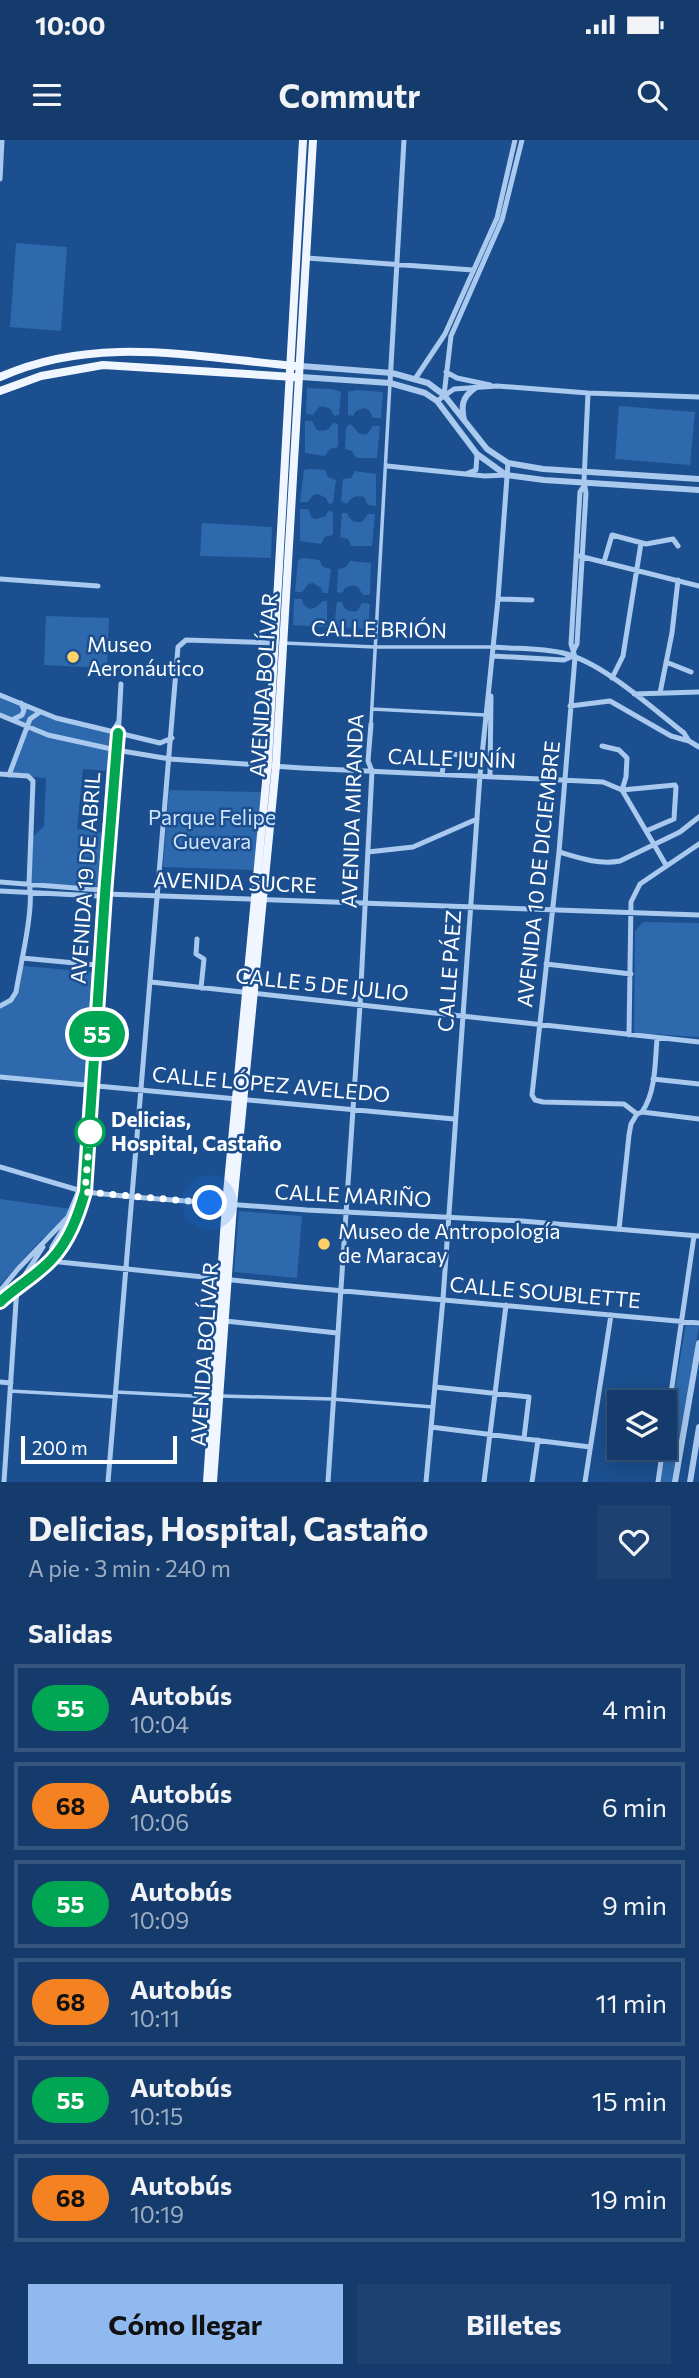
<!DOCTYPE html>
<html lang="es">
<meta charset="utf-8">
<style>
body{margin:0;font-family:Commissioner,sans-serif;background:#1d4271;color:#f1f3f6;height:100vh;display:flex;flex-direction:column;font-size:26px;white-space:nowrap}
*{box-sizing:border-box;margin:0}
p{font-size:23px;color:#9dadc1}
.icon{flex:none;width:38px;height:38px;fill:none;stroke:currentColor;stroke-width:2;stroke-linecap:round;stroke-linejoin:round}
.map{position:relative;height:1342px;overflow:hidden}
.panel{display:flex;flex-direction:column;background:#143b6b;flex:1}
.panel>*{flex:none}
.badge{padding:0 14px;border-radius:23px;font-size:24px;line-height:46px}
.controls{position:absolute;left:607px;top:1250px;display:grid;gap:14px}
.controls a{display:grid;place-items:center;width:70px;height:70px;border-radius:0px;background:#143b6b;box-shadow:0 4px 18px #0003,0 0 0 2px #33557e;font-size:35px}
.scale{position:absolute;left:21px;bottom:18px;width:156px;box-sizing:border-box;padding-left:7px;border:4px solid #fff;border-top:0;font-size:19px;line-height:24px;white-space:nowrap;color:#fff;-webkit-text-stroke:5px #1b4f8f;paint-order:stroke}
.you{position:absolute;width:35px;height:35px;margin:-18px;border:5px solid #fff;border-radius:50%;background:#1a73e8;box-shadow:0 0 0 10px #1a73e833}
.map>.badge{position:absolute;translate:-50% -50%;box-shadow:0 0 0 4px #fff}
h2{padding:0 28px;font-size:26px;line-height:63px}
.round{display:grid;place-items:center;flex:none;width:74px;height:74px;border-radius:0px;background:#1d4271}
.headline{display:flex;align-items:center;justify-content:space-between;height:119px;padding:0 28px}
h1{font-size:33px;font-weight:700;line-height:52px}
.cta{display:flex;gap:14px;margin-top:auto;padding:14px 28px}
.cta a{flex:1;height:80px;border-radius:0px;background:#90b9f0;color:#111;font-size:28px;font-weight:700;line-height:80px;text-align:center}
.cta a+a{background:#1d4271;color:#f1f3f6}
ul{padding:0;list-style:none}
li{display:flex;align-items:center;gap:21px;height:88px;margin:0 14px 10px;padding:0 14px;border:4px solid #33557e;border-radius:0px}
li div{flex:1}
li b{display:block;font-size:26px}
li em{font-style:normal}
li .badge{min-width:77px;font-weight:700;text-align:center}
.status{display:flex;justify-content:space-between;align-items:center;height:49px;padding:0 35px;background:#143b6b;direction:ltr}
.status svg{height:19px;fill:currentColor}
header{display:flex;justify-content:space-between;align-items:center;height:91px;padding:0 28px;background:#143b6b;font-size:32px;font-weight:700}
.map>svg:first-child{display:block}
.green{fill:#2e69ad}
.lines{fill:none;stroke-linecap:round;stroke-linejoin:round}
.pedestrian{stroke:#a9c9ee;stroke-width:3.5}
.minor{stroke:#a9c9ee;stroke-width:5}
.tertiary{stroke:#a9c9ee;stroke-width:6}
.primary{stroke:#f0f6ff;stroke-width:8}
.line-casing{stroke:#fff;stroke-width:16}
.line{stroke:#00a651;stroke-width:10}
.walk{stroke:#fff;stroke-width:7;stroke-dasharray:0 12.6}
.poi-dot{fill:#ffd166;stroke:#1b4f8f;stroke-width:2.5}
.stop-dot{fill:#fff;stroke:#00a651;stroke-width:3.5}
.labels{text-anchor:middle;stroke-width:5;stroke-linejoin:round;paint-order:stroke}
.street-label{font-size:21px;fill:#fff;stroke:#1b4f8f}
.poi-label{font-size:21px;fill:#fff;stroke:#1b4f8f;text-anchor:start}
.park-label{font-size:21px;fill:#cfe3fa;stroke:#1b4f8f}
.stop-label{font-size:21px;font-weight:bold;fill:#fff;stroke:#1b4f8f;text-anchor:start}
</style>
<div class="status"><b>10:00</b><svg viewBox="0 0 49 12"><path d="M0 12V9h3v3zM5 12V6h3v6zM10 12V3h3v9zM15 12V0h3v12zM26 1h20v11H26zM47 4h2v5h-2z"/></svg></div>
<header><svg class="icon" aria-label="menu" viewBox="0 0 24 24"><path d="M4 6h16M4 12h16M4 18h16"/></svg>Commutr<svg class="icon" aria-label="search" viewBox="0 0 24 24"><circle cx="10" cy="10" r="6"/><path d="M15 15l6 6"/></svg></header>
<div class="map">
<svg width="699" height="1342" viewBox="0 0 699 1342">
<rect width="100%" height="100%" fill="#1b4f8f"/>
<path class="green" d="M16 103 67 107 61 191 10 187Z
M307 248 333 249 341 252 339 275 334 276C331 268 327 266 319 267L313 275 306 274Z
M356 250 383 252 381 278H373L369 270 364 268 356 271 353 276 348 275V252Z
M619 266 695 272 690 325 615 319Z
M305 281H312L317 290C325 292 329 290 333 283L338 284V307L330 309 325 316 305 313Z
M350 284C357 288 356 296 367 294L373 286H380L377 318H356L352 311 345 309 346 288Z
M309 329 325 330 328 337 336 340 333 363 329 364 326 358 318 354 313 355 308 362H300L304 330Z
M355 331 376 334V366L368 365 364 357C356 355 351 357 347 364L341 361 343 339 351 338Z
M300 369H308L312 378 317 379 326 376 328 371 333 372V395L325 397 321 404 300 401Z
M342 373H347C350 380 354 383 362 382L368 374H375L372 406H351L348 399 340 397Z
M202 383 272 387 271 418 200 416Z
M303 418 319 420 323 427 331 429 328 453H323L321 448 313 443 308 444 302 452H295L298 420Z
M350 421 371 423 370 455H363L358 447 353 445 345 448 342 453 337 452 338 429 346 427Z
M294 459H302L304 465 310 469 315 468 323 461H327V487L293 485Z
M337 462H342C344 470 348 472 357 471L362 463 370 464 368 489 334 487Z
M46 476 109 478 107 528 44 525Z
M0 557 56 580 113 592 109 631 83 629 77 689 104 692 99 749 29 744 30 700 44 686 46 638 9 635 25 587 0 576Z
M169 650 261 652 254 730 163 727Z
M643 782 699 783V897L634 893 635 791Z
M23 826 93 832 84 943 0 936V869L13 860Z
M0 1059 71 1069 67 1079 42 1099 0 1145Z
M239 1071 302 1076 297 1138 234 1132Z
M686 1184 699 1186 673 1342H659Z"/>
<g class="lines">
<path class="pedestrian" d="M284 503 375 507H492
M372 569 485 575
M371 583 390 243
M10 1251 116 1257
M116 1252 212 1257
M222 1256 332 1259 433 1267"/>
<path class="minor" d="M0 39 2 0
M307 118 473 130
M446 232 457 238 490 245
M415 239 445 194 497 78 515 0
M390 243 404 0
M444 255 451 196 502 80 522 0
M437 261 454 249 497 246 588 253 699 257
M387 326 485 336 506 335
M468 333 476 330 477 314
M584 346 580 352 571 504 575 517 559 712 532 955 535 960 543 962 624 964 637 974
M579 416 699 446
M604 422 612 395 646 404 673 399 678 406
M0 439 98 446
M498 459 532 460
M493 507C516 509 541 508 563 513 602 522 652 568 684 593L689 601
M574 510 577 504 586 353 584 341 588 253
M493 516 564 520 571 517
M666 522 691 532
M612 538 623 516 641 403
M660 553 672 493 678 440
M634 554 699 552
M0 555 56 578 160 603 172 598
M570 566 610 561 671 596 689 601 699 607
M0 575 48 595 116 610 170 619 302 628 603 642 622 650 666 725
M12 580 22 575 24 570 21 563
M119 581 121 544
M602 606 619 610 627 618 626 637 622 650 675 645 676 647 674 679 646 691
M0 634 28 636 33 641 29 744C35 765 20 827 16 852L11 860 0 866
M442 634 445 614 481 616
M9 635 30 579 40 572
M490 636 491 556
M368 712 413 707 477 679
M559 712C579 718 599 725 620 721L680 692 699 677
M0 742 100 750
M0 751 99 756 105 754 699 775
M197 799 196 814 204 819 201 848
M22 818 96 825
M546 824 631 834
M151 842 699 902
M629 895 631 762 640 744 699 704
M0 937 454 979
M653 939 699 944
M642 972C656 952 655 922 657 899
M0 1027 85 1052 133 1057 307 1070 522 1081 699 1096
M66 1084 52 1107 50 1121 300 1147 699 1183
M619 1089 629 995 631 984 637 974 642 972 699 979
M0 1151 18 1129 68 1077 79 1050 109 632 113 591 119 581 85 1052C78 1076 69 1101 51 1120 36 1136 16 1147 0 1162
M225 1181 337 1193
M0 1242 11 1243
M435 1247 529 1257 524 1298
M431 1287 590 1307
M665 1294 694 1096
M4 1342 17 1147 43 1107
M108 1342 178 507 186 500 276 503
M328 1342 360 865 372 631 368 621 371 584
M426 1342 443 1159 480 635 498 459 508 323
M484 1342 506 1165
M532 1342 538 1300
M585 1342 611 1175
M658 1342 663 1307"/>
<path class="tertiary" d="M301 226 392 233 428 243 444 255 487 309 508 323 543 329 699 339
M301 237 390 243 425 253 437 261 477 314 506 335 544 340 699 350
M464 280C461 266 462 257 475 248
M675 1342 699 1203
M690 1342 699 1287"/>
<path class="primary" d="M0 237C96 194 194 217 295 226
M0 251 41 236 103 225 294 237
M207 1342 226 1064 268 621 303 0
M213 1342 233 1065 276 625 313 0"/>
</g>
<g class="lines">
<g class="line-casing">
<path id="line" d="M0 1162C16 1147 36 1136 51 1120 69 1101 78 1076 85 1052L105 754 118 593"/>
</g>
<use href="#line" class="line"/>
<path class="walk" d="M90 992 85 1052 210 1063"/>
</g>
<g class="poi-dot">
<circle cx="73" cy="517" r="7"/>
<circle cx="324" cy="1104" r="7"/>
</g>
<circle class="stop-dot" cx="90" cy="992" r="14"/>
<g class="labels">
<g class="street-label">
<text transform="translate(379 490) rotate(1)" y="7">CALLE BRIÓN</text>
<text transform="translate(264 545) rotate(-86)" y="7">AVENIDA BOLÍVAR</text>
<text transform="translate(452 619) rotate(2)" y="7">CALLE JUNÍN</text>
<text transform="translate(353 671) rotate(-88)" y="7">AVENIDA MIRANDA</text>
<text transform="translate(539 734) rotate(-84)" y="7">AVENIDA 10 DE DICIEMBRE</text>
<text transform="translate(86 738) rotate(-86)" y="7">AVENIDA 19 DE ABRIL</text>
<text transform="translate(235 743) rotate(2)" y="7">AVENIDA SUCRE</text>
<text transform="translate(450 831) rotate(-86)" y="7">CALLE PÁEZ</text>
<text transform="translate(322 845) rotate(6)" y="7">CALLE 5 DE JULIO</text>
<text transform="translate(271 945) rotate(5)" y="7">CALLE LÓPEZ AVELEDO</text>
<text transform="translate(353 1056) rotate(3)" y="7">CALLE MARIÑO</text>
<text transform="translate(545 1153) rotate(5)" y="7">CALLE SOUBLETTE</text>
<text transform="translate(205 1214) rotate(-86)" y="7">AVENIDA BOLÍVAR</text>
</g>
<g class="poi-label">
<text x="87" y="512">Museo<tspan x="87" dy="24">Aeronáutico</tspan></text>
<text x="338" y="1099">Museo de Antropología<tspan x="338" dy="24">de Maracay</tspan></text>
</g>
<g class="park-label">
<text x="212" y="685">Parque Felipe<tspan x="212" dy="24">Guevara</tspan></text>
</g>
<g class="stop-label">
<text x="111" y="987">Delicias,<tspan x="111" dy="24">Hospital, Castaño</tspan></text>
</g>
</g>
</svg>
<div class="controls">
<a><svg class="icon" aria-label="layers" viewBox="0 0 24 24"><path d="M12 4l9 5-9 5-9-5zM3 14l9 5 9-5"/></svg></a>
</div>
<div class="scale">200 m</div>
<div class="you" style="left:210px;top:1063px"></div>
<b class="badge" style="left:97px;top:894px;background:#00a651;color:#fff">55</b>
</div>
<section class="panel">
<div class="headline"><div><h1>Delicias, Hospital, Castaño</h1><p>A pie · 3 min · 240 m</p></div><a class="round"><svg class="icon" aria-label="heart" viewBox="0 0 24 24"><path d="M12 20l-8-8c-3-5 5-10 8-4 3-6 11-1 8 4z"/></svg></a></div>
<h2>Salidas</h2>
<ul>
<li><span class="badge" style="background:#00a651;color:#fff">55</span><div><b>Autobús</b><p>10:04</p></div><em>4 min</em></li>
<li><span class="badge" style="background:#f58220;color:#111">68</span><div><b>Autobús</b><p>10:06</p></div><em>6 min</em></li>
<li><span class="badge" style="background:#00a651;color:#fff">55</span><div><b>Autobús</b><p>10:09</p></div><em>9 min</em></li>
<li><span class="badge" style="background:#f58220;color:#111">68</span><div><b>Autobús</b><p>10:11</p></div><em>11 min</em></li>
<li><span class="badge" style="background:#00a651;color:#fff">55</span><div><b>Autobús</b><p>10:15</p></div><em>15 min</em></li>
<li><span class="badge" style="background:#f58220;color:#111">68</span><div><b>Autobús</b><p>10:19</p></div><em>19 min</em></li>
</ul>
<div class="cta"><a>Cómo llegar</a><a>Billetes</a></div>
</section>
